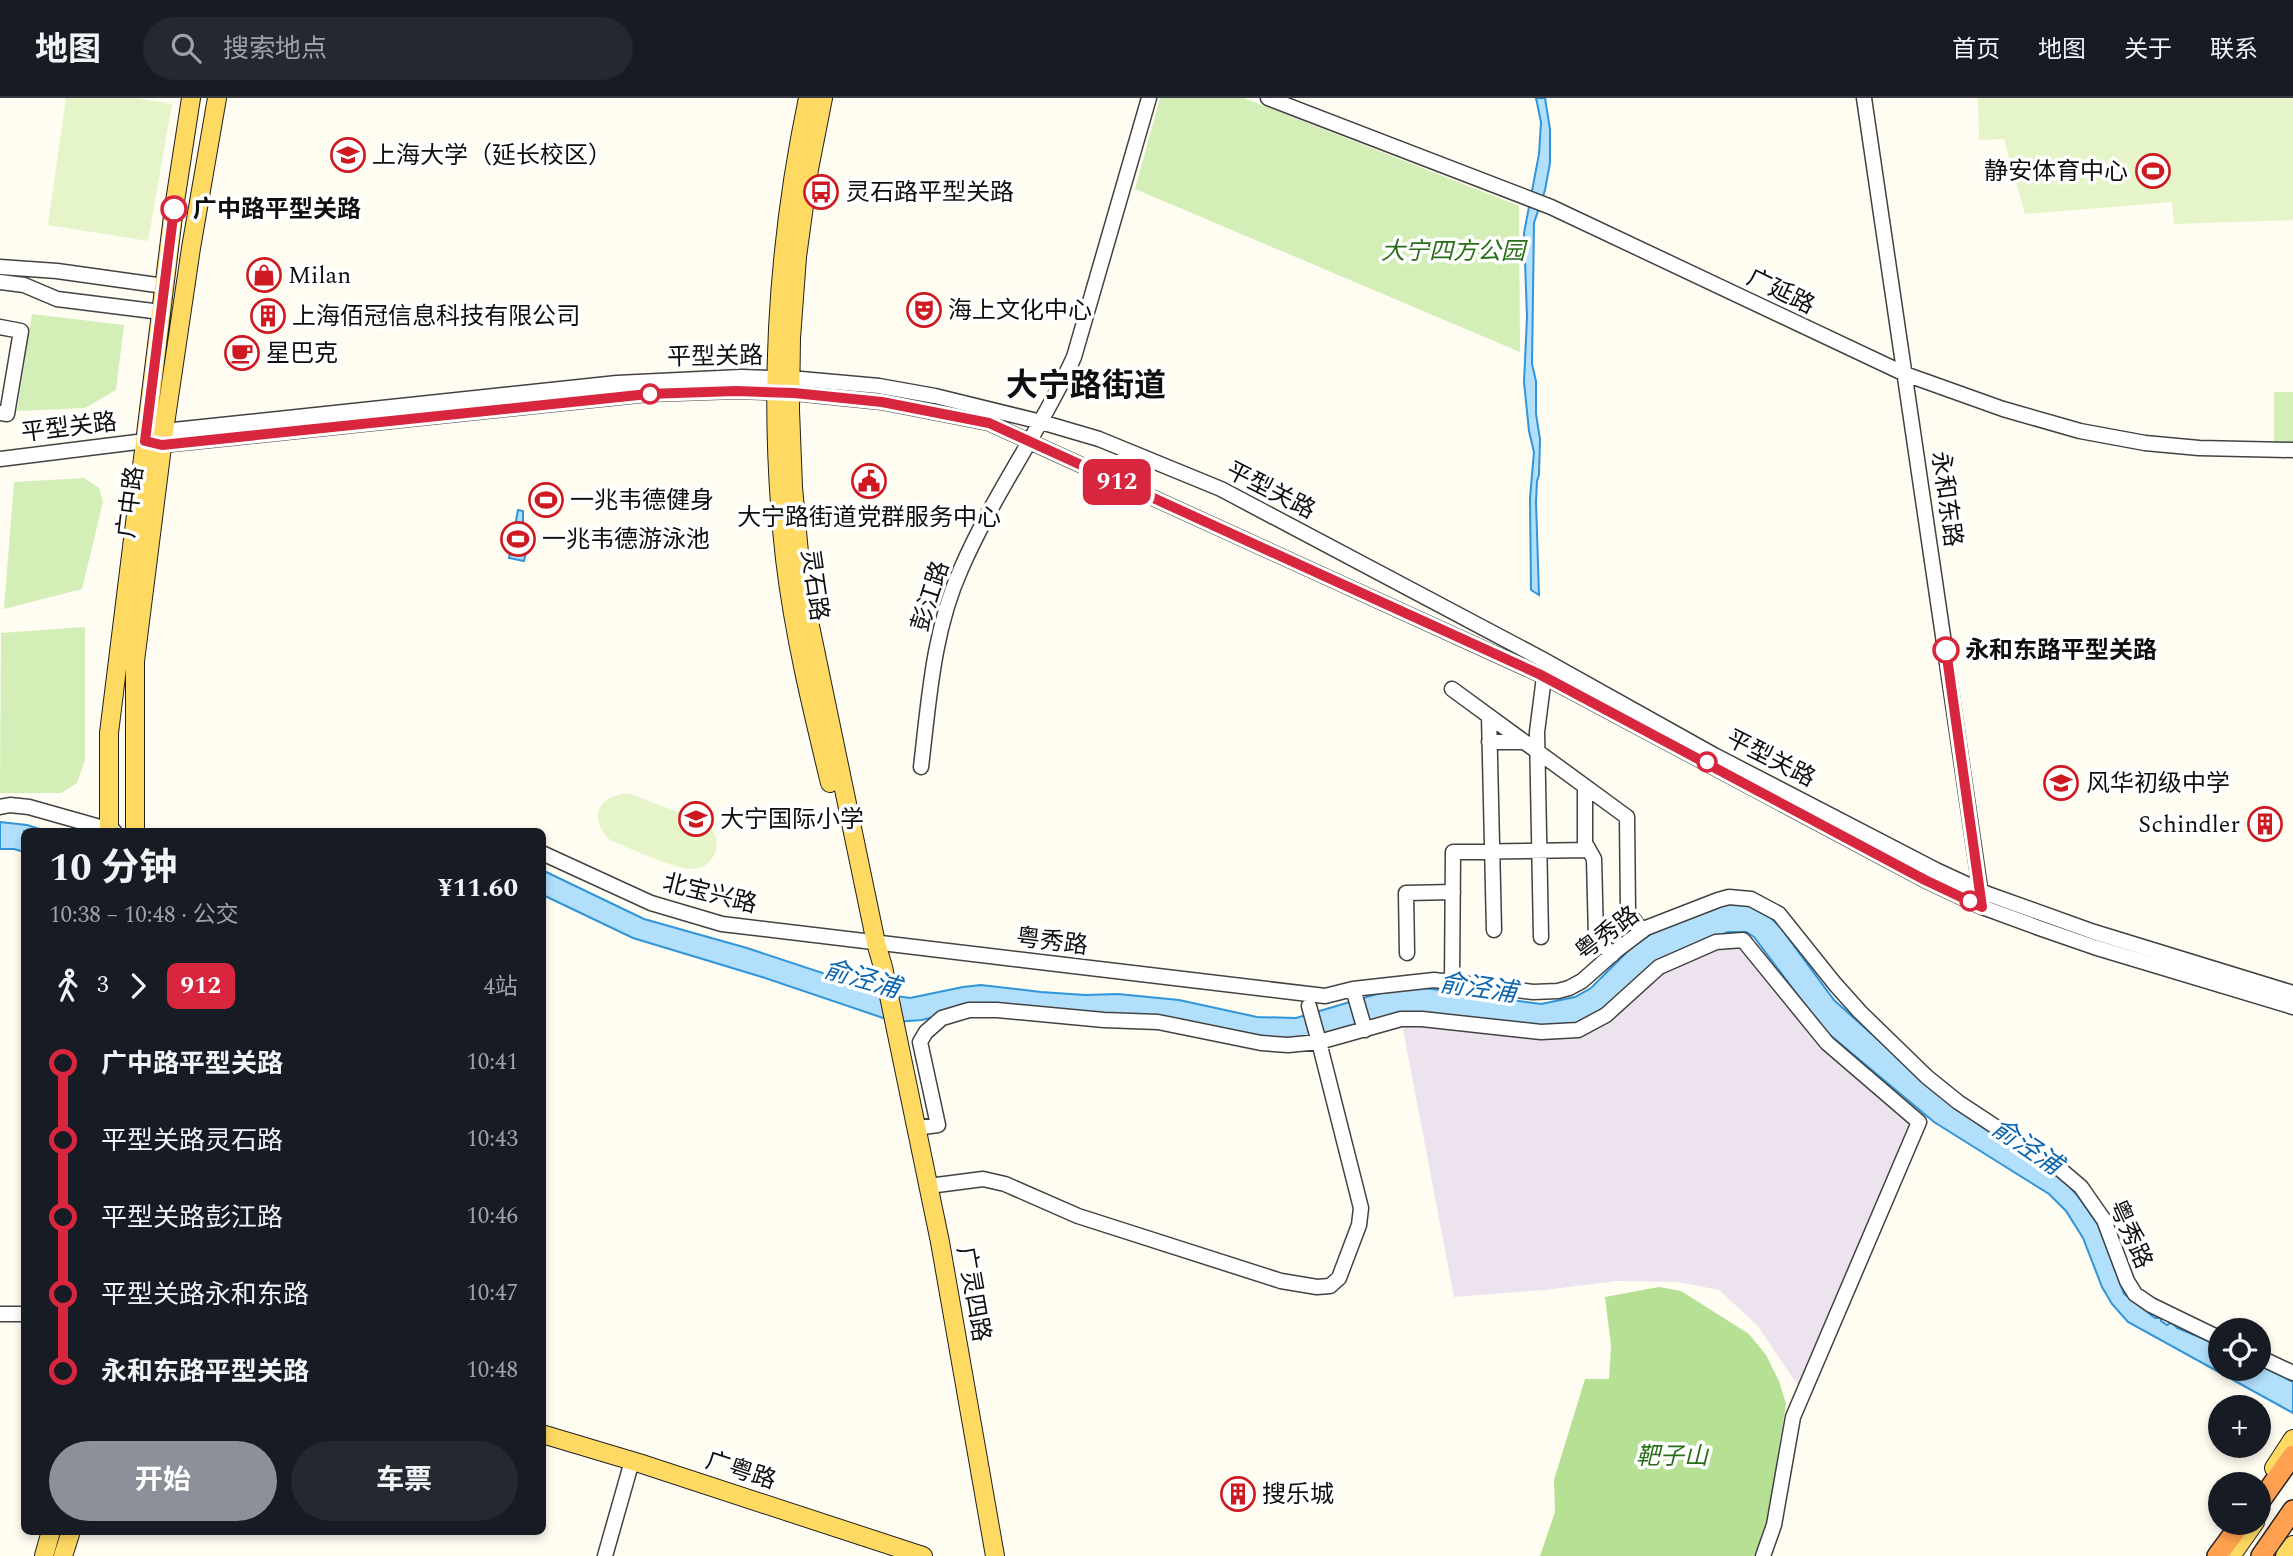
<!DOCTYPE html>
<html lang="zh">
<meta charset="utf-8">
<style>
body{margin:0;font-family:Spectral,"Noto Sans SC",serif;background:#242831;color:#f1f3f6;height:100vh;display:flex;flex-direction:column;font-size:26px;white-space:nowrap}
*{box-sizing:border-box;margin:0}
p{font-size:23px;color:#9ea1a6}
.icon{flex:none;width:38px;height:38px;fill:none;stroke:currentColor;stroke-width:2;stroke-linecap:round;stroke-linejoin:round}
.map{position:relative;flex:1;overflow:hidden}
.sheet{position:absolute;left:21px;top:730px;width:525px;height:707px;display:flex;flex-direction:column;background:#171b24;border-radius:10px;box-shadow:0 4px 10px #0003}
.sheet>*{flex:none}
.badge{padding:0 14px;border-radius:10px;font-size:24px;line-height:46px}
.buttons{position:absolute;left:2208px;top:1220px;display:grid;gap:14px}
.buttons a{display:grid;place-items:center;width:63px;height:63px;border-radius:50%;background:#171b24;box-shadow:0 4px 10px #0003;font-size:35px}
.map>.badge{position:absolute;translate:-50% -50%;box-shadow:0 0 0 4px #fff}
.legs{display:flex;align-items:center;gap:10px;height:77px;padding:0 28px;font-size:23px}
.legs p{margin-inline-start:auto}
.headline{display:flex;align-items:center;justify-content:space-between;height:119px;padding:0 28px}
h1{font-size:38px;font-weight:700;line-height:52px}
.cta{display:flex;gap:14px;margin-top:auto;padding:14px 28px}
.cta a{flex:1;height:80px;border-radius:42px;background:#8c9099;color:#fff;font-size:28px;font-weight:700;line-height:80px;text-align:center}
.cta a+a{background:#242831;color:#f1f3f6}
ul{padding:0 28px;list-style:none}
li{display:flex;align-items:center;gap:24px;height:77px;font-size:26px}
li i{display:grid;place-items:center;width:10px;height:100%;margin:0 9px;background:currentColor}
li i::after{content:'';width:18px;height:18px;margin:-9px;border:5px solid;border-radius:50%;background:#171b24}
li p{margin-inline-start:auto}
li:first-child i{background:linear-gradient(#0000 50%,currentColor 0)}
li:last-child i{background:linear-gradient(currentColor 50%,#0000 0)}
header{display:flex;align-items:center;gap:42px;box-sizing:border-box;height:98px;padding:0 35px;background:#171b24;border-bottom:2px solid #363941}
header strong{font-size:33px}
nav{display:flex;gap:38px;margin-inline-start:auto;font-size:24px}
.search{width:490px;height:63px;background:#242831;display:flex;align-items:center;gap:18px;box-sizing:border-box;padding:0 24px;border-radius:38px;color:#9ea1a6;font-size:26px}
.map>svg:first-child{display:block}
.industrial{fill:#ede3ee}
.green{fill:#d3eeb6}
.forest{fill:#b6e194}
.pitch{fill:#e5f4c9}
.water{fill:#b1dffc;stroke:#3095da;stroke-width:2}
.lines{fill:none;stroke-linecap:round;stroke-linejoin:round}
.minor-casing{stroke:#424242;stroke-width:17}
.major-casing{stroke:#202020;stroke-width:20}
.highway-casing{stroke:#202020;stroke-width:22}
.minor{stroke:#fff;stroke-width:14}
.major{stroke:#ffda62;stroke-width:18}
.highway{stroke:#ffa150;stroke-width:19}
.line-1-casing{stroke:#fff;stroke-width:16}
.line-1{stroke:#d7263d;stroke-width:10}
.stop-1-dot{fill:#fff;stroke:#d7263d;stroke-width:3.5}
.labels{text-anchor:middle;stroke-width:7;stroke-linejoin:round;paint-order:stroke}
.poi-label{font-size:24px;fill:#0f0f0f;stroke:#fff;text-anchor:start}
.stop-label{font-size:24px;font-weight:bold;fill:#0f0f0f;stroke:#fff;text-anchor:start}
.park-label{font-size:24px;font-style:italic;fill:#296e18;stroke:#fff}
.street-label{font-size:24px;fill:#0f0f0f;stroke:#fff}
.water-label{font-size:26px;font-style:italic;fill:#0b66af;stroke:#fff}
.district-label{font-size:32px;font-weight:bold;fill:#0f0f0f;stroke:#fff}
</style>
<header>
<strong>地图</strong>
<div class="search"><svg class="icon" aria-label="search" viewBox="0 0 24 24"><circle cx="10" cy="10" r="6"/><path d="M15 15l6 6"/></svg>搜索地点</div>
<nav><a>首页</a><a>地图</a><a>关于</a><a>联系</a></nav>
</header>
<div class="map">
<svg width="2293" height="1458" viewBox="0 0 2293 1458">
<rect width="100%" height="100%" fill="#fffcf2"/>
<path class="industrial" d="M1743 842 1827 945 1919 1024 1803 1295 1757 1227 1719 1192 1678 1184 1616 1183 1545 1192 1454 1199 1401 921 1541 934 1659 869Z"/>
<path class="green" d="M1160 0H1244L1519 108 1520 254 1135 91Z
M32 216 124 227 116 292 85 310 17 313Z
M2274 294H2293V344H2274Z
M84 380 99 390 103 404 82 491 4 511 14 384Z
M85 529V662L77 685 61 695H0L1 535Z"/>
<path class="forest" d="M1659 1189 1681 1193 1749 1236 1766 1257 1779 1283 1786 1306 1767 1424 1754 1458H1540L1555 1414 1554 1382 1585 1281H1609L1611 1247 1605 1199Z"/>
<path class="pitch" d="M66 0H136L172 6 148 143 48 127Z
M1978 0H2293V122L2174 126 2172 104 2025 116 2004 41 1979 42Z
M628 695 704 724C713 732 719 739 716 752 713 763 704 771 692 771 677 772 627 749 610 742 588 720 597 698 628 695Z"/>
<path class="water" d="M1536 0H1545L1550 31V65L1545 92 1534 125 1532 266 1536 283V316L1540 341 1539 377 1537 383 1536 404 1539 497 1531 492 1530 400 1534 354 1529 333 1524 284 1527 219 1524 135 1539 56 1541 24Z
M518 412 523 413V424L529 440 524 463 509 460Z
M0 724 27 727 46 733H24V754L14 751H0Z
M542 772 644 821 747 850 889 897 910 900 963 889 981 887 1041 894 1085 897 1118 896 1179 902 1257 919 1296 920 1397 890 1417 889 1541 906 1575 899 1591 890 1631 850 1654 834 1720 807 1738 806 1754 809 1768 817 1780 829 1834 902 1946 1003 2019 1055 2061 1079 2077 1097 2098 1127 2124 1196 2155 1220H2161V1223L2167 1227 2172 1224 2177 1230 2221 1248V1270H2259V1267L2293 1284V1315L2128 1224 2112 1206 2102 1189 2083 1140 2066 1113 2049 1096 1934 1024 1824 932 1754 839 1746 834H1728L1659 864 1603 913 1580 926 1560 930 1404 915 1298 943 1280 944 1225 933 959 912 922 922 895 924 762 879 633 840 543 797Z"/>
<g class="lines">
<g class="minor-casing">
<path id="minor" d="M1268 0 1551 109 1905 276 2003 311 2080 333 2145 345 2199 350 2293 352
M1864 0 1981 797
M0 169 57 173 164 188
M0 184 24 187 57 201 161 214
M0 229 21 233 7 316 0 315
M155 337 164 333 617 285 741 279 801 281 879 288 935 298 1041 324 1099 341 1221 391 1542 561 1714 657 1936 772 1988 796 2094 834 2293 895
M0 361 145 343 162 347 648 296 736 293 794 295 882 304 989 325 1539 576 1925 782 1982 809 2042 831 2094 849 2293 909
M1452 591 1627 719 1628 814 1642 833
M1489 618 1494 832
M1489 644H1525
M921 669C929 602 933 533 961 471 993 397 1041 332 1074 259L1149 0
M1585 689V745L1594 761 1596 839 1612 857
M0 709 10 707 29 709 114 733
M542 755 651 805 722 826 1325 898 1353 891 1434 882 1533 894 1558 893 1569 890 1582 883 1617 852 1646 830 1718 802 1729 799 1751 801 1779 816 1835 886 1860 914 1927 979 1958 1004 2061 1072 2081 1089 2104 1122 2127 1183 2135 1196 2151 1207 2221 1241
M1541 839 1537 634 1544 579
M1598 842 1628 814
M1407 855 1406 795 1453 794
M1452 884 1453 754 1589 752
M1353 891 1365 932
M916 1030 938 1027 920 944 926 934 942 920 969 912H997L1104 922 1158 924 1261 945 1288 947 1319 944 1309 908
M929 1088 983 1081 1005 1086 1078 1118 1281 1183 1317 1189 1330 1188 1339 1180 1359 1127 1361 1110 1319 944 1401 921H1422L1541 934 1578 932 1606 917 1659 869 1716 844 1743 842 1827 945 1919 1024 1793 1319 1774 1427 1763 1458
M0 1216H24
M2259 1259 2293 1275
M605 1458 632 1363"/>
</g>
<g class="major-casing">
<path id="major" d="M808 0C776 152 768 307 785 461 794 537 812 611 830 685
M823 0 809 71 797 159 791 240 790 312 793 389 799 455 809 523 876 845 883 869 940 1144 995 1458
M109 733V635L174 110 191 0
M135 733V563L164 333 191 150 217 0
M542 1336 639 1365 923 1458
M2274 1370 2293 1341
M44 1458 51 1433
M63 1458 71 1433
M2231 1458 2255 1424
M2285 1458 2293 1447"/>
</g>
<g class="highway-casing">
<path id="highway" d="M2259 1405 2293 1357
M2217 1458 2242 1424
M2261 1458 2293 1412"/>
</g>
<use href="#minor" class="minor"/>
<use href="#major" class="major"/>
<use href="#highway" class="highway"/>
</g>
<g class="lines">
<g class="line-1-casing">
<path id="line-1" d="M174 111 145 343 162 347 648 296 736 293 794 295 882 304 989 325 1539 576 1925 782 1982 809 1946 552"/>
</g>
<use href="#line-1" class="line-1"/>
</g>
<defs>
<g id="university-ring" transform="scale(1.75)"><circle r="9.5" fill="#fff" stroke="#ce1920" stroke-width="1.5"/><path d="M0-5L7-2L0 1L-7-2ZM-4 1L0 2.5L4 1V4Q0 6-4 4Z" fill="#ce1920"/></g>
<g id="stadium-ring" transform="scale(1.75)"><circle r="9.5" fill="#fff" stroke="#ce1920" stroke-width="1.5"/><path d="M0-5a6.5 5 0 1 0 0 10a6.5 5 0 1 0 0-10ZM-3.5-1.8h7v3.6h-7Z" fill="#ce1920"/></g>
<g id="bus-ring" transform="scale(1.75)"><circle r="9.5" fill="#fff" stroke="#ce1920" stroke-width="1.5"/><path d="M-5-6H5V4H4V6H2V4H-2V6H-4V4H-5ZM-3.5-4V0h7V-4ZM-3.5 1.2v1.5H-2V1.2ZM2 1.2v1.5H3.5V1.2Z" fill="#ce1920"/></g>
<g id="shop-ring" transform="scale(1.75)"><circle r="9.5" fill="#fff" stroke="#ce1920" stroke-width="1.5"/><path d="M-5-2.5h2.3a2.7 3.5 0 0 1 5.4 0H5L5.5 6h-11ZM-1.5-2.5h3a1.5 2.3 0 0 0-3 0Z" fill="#ce1920"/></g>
<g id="theatre-ring" transform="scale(1.75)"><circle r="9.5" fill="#fff" stroke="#ce1920" stroke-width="1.5"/><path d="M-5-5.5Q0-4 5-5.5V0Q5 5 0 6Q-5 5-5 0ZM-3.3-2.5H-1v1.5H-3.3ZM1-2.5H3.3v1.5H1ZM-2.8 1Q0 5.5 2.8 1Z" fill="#ce1920"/></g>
<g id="building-ring" transform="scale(1.75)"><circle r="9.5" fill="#fff" stroke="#ce1920" stroke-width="1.5"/><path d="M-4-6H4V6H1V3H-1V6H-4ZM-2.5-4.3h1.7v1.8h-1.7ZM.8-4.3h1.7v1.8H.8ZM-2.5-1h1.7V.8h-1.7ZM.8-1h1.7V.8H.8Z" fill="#ce1920"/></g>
<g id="cafe-ring" transform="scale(1.75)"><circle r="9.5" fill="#fff" stroke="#ce1920" stroke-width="1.5"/><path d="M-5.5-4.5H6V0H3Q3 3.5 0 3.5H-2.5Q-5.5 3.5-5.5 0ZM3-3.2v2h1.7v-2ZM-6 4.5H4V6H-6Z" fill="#ce1920"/></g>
<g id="civic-ring" transform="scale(1.75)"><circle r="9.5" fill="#fff" stroke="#ce1920" stroke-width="1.5"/><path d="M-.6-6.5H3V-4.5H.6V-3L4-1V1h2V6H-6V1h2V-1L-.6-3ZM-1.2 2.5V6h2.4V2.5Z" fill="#ce1920"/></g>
<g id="school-ring" transform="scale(1.75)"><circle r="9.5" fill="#fff" stroke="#ce1920" stroke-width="1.5"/><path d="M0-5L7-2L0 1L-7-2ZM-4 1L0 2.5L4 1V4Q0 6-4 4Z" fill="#ce1920"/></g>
</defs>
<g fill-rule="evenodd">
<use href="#university-ring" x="348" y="57"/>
<use href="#stadium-ring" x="2153" y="73"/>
<use href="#bus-ring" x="821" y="94"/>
<use href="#shop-ring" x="264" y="177"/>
<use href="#theatre-ring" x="924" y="212"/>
<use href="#building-ring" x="268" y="218"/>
<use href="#cafe-ring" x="242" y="255"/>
<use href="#civic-ring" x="869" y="383"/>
<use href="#stadium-ring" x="546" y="402"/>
<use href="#stadium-ring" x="518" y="441"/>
<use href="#school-ring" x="2061" y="685"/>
<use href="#school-ring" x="696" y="721"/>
<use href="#building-ring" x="2265" y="726"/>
<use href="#building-ring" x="1238" y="1396"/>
</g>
<g class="stop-1-dot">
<circle cx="174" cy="111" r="12"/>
<circle cx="650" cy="296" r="9"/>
<circle cx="1946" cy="552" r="12"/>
<circle cx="1707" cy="664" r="9"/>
<circle cx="1970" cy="803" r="9"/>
</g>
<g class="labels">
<g class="poi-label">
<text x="372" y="65">上海大学（延长校区）</text>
<text x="2128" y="81" text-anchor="end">静安体育中心</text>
<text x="846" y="102">灵石路平型关路</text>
<text x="288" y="185">Milan</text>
<text x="948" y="220">海上文化中心</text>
<text x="292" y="226">上海佰冠信息科技有限公司</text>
<text x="266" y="263">星巴克</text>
<text x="570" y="410">一兆韦德健身</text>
<text x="869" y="427" text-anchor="middle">大宁路街道党群服务中心</text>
<text x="542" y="449">一兆韦德游泳池</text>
<text x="2086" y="693">风华初级中学</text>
<text x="720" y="729">大宁国际小学</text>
<text x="2240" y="734" text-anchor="end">Schindler</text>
<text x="1262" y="1404">搜乐城</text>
</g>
<g class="stop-label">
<text x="193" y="119">广中路平型关路</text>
<text x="1965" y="560">永和东路平型关路</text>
</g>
<g class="park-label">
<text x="1453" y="161">大宁四方公园</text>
<text x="1672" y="1366">靶子山</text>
</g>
<g class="street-label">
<text transform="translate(1781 193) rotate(26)" y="8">广延路</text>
<text transform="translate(715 258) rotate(-1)" y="8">平型关路</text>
<text transform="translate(69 329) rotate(-7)" y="8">平型关路</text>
<text transform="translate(1271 392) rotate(27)" y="8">平型关路</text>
<text transform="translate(1947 401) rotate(82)" y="8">永和东路</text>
<text transform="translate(130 404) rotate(-83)" y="8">广中路</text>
<text transform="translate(815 487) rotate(82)" y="8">灵石路</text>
<text transform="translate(930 498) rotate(-72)" y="8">彭江路</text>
<text transform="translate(1771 660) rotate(27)" y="8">平型关路</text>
<text transform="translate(710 795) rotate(14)" y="8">北宝兴路</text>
<text transform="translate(1607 835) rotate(-37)" y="8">粤秀路</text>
<text transform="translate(1052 843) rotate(7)" y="8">粤秀路</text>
<text transform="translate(2131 1136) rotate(66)" y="8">粤秀路</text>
<text transform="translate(974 1196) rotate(80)" y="8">广灵四路</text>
<text transform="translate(741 1372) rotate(18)" y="8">广粤路</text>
</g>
<g class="water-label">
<text transform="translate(862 880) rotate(16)" y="9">俞泾浦</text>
<text transform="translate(1478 889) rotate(8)" y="9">俞泾浦</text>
<text transform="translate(2027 1048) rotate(34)" y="9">俞泾浦</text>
</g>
<g class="district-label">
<text x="1086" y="298">大宁路街道</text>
</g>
</g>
</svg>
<div class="buttons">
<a><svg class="icon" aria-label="locate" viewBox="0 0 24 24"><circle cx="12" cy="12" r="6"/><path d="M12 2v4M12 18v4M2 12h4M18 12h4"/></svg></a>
<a>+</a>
<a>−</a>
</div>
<b class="badge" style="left:1117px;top:384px;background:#d7263d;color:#fff">912</b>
<section class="sheet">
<div class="headline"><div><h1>10 分钟</h1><p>10:38 – 10:48 · 公交</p></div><b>¥11.60</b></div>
<div class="legs"><svg class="icon" aria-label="walk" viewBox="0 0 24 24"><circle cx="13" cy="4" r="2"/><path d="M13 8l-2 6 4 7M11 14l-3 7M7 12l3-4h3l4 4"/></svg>3<svg class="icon" aria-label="forward" viewBox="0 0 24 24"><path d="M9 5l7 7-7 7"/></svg><b class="badge" style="background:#d7263d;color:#fff">912</b><p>4站</p></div>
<ul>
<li><i style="color:#d7263d"></i><b>广中路平型关路</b><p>10:41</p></li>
<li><i style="color:#d7263d"></i><span>平型关路灵石路</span><p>10:43</p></li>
<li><i style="color:#d7263d"></i><span>平型关路彭江路</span><p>10:46</p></li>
<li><i style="color:#d7263d"></i><span>平型关路永和东路</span><p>10:47</p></li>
<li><i style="color:#d7263d"></i><b>永和东路平型关路</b><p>10:48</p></li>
</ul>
<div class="cta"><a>开始</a><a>车票</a></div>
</section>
</div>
